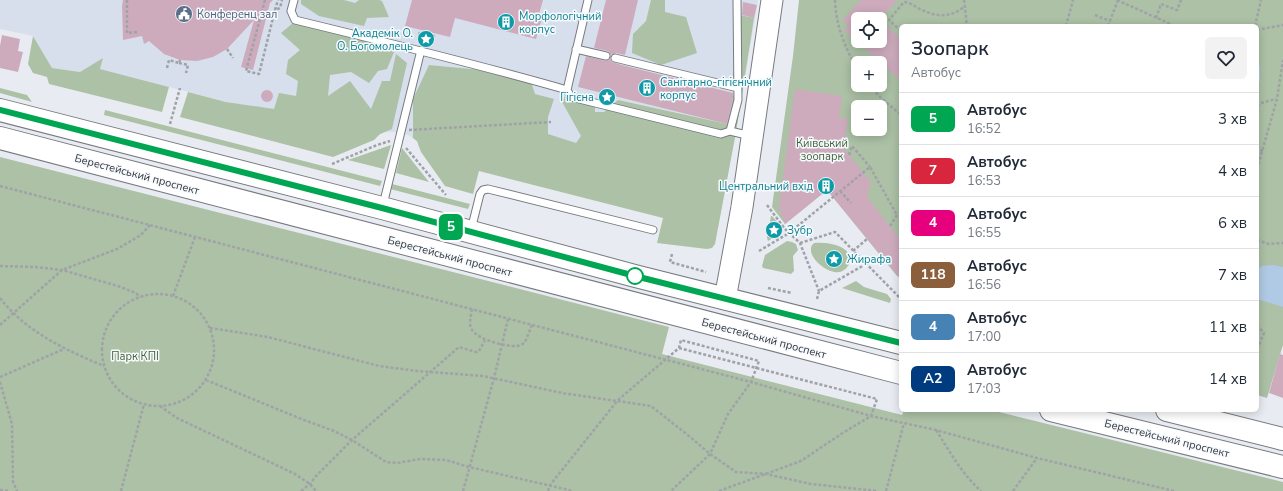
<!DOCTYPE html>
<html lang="uk">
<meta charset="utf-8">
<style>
body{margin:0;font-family:"Nunito Sans",sans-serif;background:#f2f2f3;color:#1f2937;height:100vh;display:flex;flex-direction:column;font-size:15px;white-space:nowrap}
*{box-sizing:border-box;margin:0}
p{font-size:13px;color:#747a83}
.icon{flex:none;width:22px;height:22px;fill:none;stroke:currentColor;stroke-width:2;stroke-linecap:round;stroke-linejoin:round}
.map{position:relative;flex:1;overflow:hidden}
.side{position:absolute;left:899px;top:24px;width:360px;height:388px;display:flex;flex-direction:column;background:#fff;border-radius:6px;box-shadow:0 2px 10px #0003}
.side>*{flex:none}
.badge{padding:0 8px;border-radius:6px;font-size:14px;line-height:26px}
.fabs{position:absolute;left:851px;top:12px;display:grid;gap:8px}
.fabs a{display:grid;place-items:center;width:36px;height:36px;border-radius:6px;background:#fff;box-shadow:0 2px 10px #0003;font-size:20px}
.map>.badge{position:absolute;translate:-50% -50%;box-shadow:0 0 0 2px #fff}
.round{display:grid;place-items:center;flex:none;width:42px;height:42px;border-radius:6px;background:#f2f2f3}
.overview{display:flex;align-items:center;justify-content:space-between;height:68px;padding:0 12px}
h1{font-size:19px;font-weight:600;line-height:30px}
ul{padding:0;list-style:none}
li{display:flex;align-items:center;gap:12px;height:52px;padding:0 12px;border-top:1px solid #e0e1e3}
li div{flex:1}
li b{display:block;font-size:15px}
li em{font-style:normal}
li .badge{min-width:44px;font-weight:700;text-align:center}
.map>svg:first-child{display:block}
.built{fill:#d6dfeb}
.green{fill:#acc1a6;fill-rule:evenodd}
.water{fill:#b0c9e4}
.building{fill:#cdabbd}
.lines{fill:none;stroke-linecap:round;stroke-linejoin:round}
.lane-casing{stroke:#777b80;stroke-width:9}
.secondary-casing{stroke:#777b80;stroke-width:23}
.primary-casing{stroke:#777b80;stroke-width:24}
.path{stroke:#9fa2a7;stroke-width:2.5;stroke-dasharray:3 2;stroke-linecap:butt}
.lane{stroke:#fff;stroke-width:7}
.secondary{stroke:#fff;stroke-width:21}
.primary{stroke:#fff;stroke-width:22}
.line-casing{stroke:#fff;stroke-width:9}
.line{stroke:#00a651;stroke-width:6}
.stop-dot{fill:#fff;stroke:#00a651;stroke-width:2}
.labels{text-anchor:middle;stroke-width:3;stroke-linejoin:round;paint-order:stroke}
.service-label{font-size:11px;fill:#4e5e75;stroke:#f6fafe;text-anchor:start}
.culture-label{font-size:11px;fill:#0d838f;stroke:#f6fafe;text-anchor:start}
.park-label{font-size:11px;fill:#406136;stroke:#f6fafe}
.street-label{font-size:11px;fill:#393b3d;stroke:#f6fafe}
</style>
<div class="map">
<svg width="1283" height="491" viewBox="0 0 1283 491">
<rect width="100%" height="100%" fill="#e8ecf2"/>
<path class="built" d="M0 0H758L736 132 718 228 421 152 417 141 408 135 394 132H385L377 136 374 140 100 69 103 58 80 72 52 68 33 36 0 29Z"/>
<path class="green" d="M301 0H344L355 3 359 0H379L382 1 389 17 367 18 364 26 319 16 301 4Z
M651 0H665V12L686 17 697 53 661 65 632 53 633 34 646 21Z
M799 0H1283V345L1267 398 1257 395V26H901V276H897L827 190 785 224 772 207 793 56ZM858 19H880V41H858ZM858 63H880V85H858ZM858 107H880V129H858Z
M740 15 754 18 736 132 715 244 712 248 707 249 657 243 663 218 479 171 473 194 445 186 421 152 417 141 413 138V99L429 65 481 70 531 82 535 94 554 99 548 117V134L576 143 581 136 561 100 570 92 595 99V112H604L618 100 727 124 734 93 733 73 739 68Z
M293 23 327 32 335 26 371 34 394 52 387 69 378 71 369 83 351 72 330 75 328 96 350 81 371 109 382 81H390L396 54 407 63 392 129 380 134 374 140 333 157 180 117 188 92 226 102 274 109 279 93 296 96 298 81 286 74 288 60 300 50 281 33Z
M33 36 52 68 80 72 103 58 100 69 169 87 162 112 49 84 47 77 33 73 28 64Z
M0 88 27 95 32 102 0 93Z
M105 110 382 181 380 186 104 115Z
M391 145 384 169 348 160Z
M402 148 429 182 396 173Z
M0 157 669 327 662 354 902 415 904 410H991L1283 482V491H0Z
M392 184 470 204 468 209 390 189Z
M771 216H772L783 229V232L768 241 767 238Z
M787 241 792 242 796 244 798 250 793 256 794 271 791 274 763 268 762 266 765 255Z
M814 243C825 242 850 244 850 260 850 264 847 268 844 270 832 280 801 254 814 243Z
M856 281 864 287 887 294 891 299 890 303 842 288Z"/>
<path class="water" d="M1257 65 1260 67V80L1257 89Z
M1273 265 1283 267V307L1257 299V269L1262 266Z"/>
<path class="building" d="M123 0H273L270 3 253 70 241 67 254 20 227 49 213 57 197 61 180 60 164 54 149 41 144 44 142 36 123 40 122 6Z
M412 0H543L539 14 543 15 536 39 455 18 450 37 405 26Z
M606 0H638L625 55 616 53 611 55 608 51 594 48Z
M861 0H897L880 19H858V41H880V20L901 39V81L844 30 849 26 843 20Z
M743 2 757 5 754 18 742 15Z
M2 35 20 39 18 51 23 52 18 72 0 68V46Z
M586 56 605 61 610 59 612 62 622 65 733 93V98L727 124 578 87Z
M795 89 842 96 839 118 848 119 844 149 871 182 867 197 901 240V280L827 190 785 224 779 208Z
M261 96a6 6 0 1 1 12 0a6 6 0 1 1-12 0Z
M1280 354 1283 355V398L1269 393Z"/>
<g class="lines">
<g class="lane-casing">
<path id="lane" d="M294 0 291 11 295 20C386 42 477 64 567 90L571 97 721 134 730 131 738 100 737 0
M576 49 606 56
M615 58 738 88
M567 90 588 0
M730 131 751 136
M383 205 421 50
M471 230 480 194 483 190 488 189 653 230"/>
</g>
<g class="secondary-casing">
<path id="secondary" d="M725 299 742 207 772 0"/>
</g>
<g class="primary-casing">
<path id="primary" d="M0 110 382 208 635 276 901 343
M0 138 901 373
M1051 410 1283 467
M1167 410 1283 439"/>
</g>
<path class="path" d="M127 0V33L138 32
M265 0 246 71 259 74 275 10 280 8 282 0
M835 0C836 26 845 48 858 70
M964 0 967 26
M1117 0 1175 26
M275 10 278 0
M1095 15 1110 21
M1156 18 1161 4 1177 10 1181 0
M1066 26 1073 0
M1108 26 1118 0
M1255 26 1261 0
M1257 30 1283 25
M901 31 889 20 904 2C909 2 913 5 918 8 935 17 950 19 965 6
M418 40 420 32 434 36 432 44
M227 49 233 58
M179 63 188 65 186 73
M167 68 169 60 179 63 180 60
M869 85 881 98 901 115
M1257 106 1261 103 1276 99
M170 124 180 88
M409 130 551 122
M1257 146 1263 152
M406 148 446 195
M849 155 852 146 870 167
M332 164 377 145 390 141
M1257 169 1277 99 1283 60
M0 186 751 382 871 416 936 430 1037 458 1174 491
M840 191 851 203
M767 205 785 229 800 243 819 291
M890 226 897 215H901
M1257 240 1269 244 1283 243
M800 243 835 232 901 299
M759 251 789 233 870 167 897 215
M853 251 867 239
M672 254 670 262 706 272
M0 266 36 267 62 270 118 286 136 293 140 297
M768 288 792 293
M102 350a56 56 0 1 1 112 0a56 56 0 1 1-112 0Z
M173 296 195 237
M0 298C26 332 66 350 104 366
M817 299 819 291 866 264
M472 309C471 315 469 322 471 328 475 339 506 347 517 346 520 346 523 344 525 342L532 325
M0 325 62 270 117 249 141 235 150 225
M1257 325 1264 333 1257 350
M210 328 268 337 379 366 417 371 483 376 562 393 651 406 689 436 710 454 736 472 766 474 811 484 878 491
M679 348 877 399 871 416 841 434 801 461 719 491
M0 377 64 349
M206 380 304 420 334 431 352 440 386 462 397 463 420 459 446 460 469 467 573 491
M0 382 12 424 13 482 17 491
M160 406 177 418 295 474 310 484 316 491
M936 430C950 452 962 474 981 491
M0 490 9 491
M121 491 144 404
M301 491 310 484 316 476 352 440 459 347 476 352 479 351 485 340
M463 491 494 378 508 319
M548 491 550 485 618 400 679 348 681 340 759 361 751 382 728 414 710 454 671 491
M886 491 904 423
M1013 491 1037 458"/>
<use href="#lane" class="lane"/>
<use href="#secondary" class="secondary"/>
<use href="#primary" class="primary"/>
</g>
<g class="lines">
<g class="line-casing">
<path id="line" d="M0 110 382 208 635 276 901 343"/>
</g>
<use href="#line" class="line"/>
</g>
<defs>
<g id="civic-disc" transform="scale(0.9)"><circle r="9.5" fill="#5c6f8a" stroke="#f6fafe"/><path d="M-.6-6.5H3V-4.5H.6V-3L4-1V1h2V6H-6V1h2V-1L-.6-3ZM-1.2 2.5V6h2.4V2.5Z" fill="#fff"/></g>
<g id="building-disc" transform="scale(0.9)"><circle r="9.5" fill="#0f9aa8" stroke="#f6fafe"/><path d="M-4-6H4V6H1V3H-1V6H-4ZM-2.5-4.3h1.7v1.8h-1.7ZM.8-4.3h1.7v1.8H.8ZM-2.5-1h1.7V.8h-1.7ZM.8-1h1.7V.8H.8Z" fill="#fff"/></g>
<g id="sight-disc" transform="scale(0.9)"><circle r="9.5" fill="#0f9aa8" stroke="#f6fafe"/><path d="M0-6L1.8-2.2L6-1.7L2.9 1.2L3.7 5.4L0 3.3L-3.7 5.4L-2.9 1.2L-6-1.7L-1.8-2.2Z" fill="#fff"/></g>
</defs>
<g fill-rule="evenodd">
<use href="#civic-disc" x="184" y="14"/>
<use href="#building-disc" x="506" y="22"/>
<use href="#sight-disc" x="426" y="39"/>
<use href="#building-disc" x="647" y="88"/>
<use href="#sight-disc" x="607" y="97"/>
<use href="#building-disc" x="826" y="186"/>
<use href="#sight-disc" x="774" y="230"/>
<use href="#sight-disc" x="834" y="259"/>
</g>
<circle class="stop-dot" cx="635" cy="276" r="8"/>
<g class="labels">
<g class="service-label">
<text x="197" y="18">Конференц зал</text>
</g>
<g class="culture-label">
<text x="519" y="20">Морфологічний<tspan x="519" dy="13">корпус</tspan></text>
<text x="413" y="37" text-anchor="end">Академік О.<tspan x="413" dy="13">О. Богомолець</tspan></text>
<text x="660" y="86">Санітарно-гігієнічний<tspan x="660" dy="13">корпус</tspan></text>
<text x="594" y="101" text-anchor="end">Гігієна</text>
<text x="813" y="190" text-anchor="end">Центральний вхід</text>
<text x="787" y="234">Зубр</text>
<text x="847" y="263">Жирафа</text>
</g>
<g class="park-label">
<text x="822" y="147">Київський<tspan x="822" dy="13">зоопарк</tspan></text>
<text x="135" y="360">Парк КПІ</text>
</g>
<g class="street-label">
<text transform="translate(137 174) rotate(15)" y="4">Берестейський проспект</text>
<text transform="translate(450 256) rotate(15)" y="4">Берестейський проспект</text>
<text transform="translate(764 338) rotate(15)" y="4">Берестейський проспект</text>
<text transform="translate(1167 438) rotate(14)" y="4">Берестейський проспект</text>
</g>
</g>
</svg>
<div class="fabs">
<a><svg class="icon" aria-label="locate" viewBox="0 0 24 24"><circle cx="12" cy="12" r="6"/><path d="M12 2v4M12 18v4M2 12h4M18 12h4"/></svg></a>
<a>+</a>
<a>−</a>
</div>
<b class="badge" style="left:451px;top:227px;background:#00a651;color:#fff">5</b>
<section class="side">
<div class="overview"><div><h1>Зоопарк</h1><p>Автобус</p></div><a class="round"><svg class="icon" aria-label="heart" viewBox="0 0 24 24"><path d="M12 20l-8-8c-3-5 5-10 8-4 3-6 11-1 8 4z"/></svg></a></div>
<ul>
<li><span class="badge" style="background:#00a651;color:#fff">5</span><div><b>Автобус</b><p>16:52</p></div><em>3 хв</em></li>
<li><span class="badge" style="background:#d7263d;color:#fff">7</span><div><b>Автобус</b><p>16:53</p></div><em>4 хв</em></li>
<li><span class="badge" style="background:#e6007e;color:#fff">4</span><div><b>Автобус</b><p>16:55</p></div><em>6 хв</em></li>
<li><span class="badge" style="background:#8b5e3c;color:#fff">118</span><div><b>Автобус</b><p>16:56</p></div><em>7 хв</em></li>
<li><span class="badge" style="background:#4682b4;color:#fff">4</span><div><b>Автобус</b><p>17:00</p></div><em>11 хв</em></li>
<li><span class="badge" style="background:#003b80;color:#fff">А2</span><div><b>Автобус</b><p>17:03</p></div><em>14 хв</em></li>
</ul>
</section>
</div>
